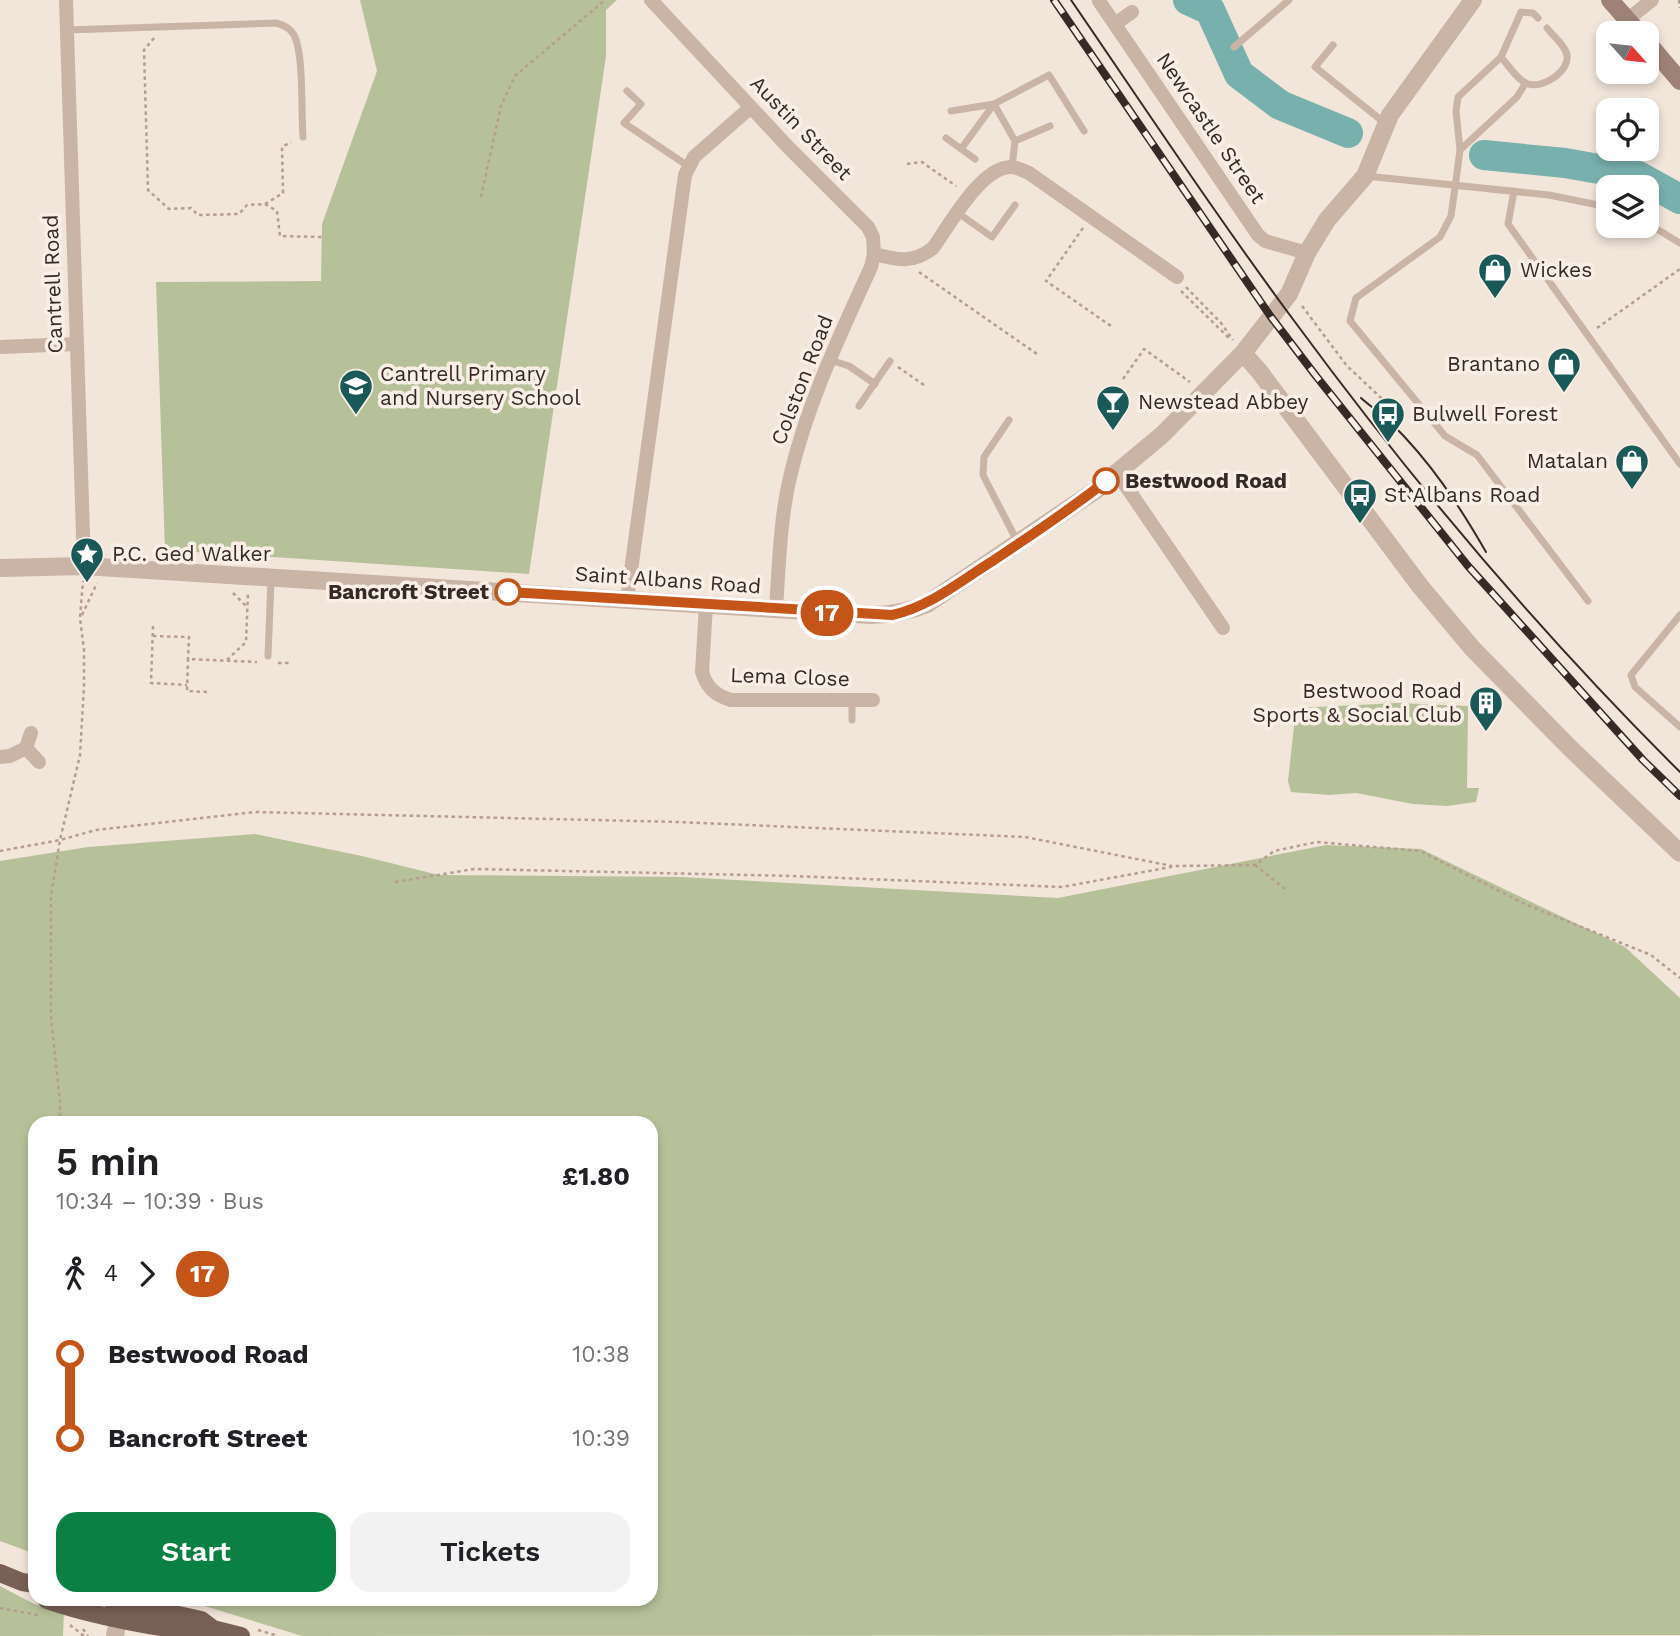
<!DOCTYPE html>
<meta charset="utf-8">
<style>
body{margin:0;font-family:"Work Sans",sans-serif;background:#f2f2f2;color:#202124;height:100vh;display:flex;flex-direction:column;font-size:26px;white-space:nowrap}
*{box-sizing:border-box;margin:0}
p{font-size:23px;color:#757577}
.icon{flex:none;width:38px;height:38px;fill:none;stroke:currentColor;stroke-width:2;stroke-linecap:round;stroke-linejoin:round}
.map{position:relative;flex:1;overflow:hidden}
.panel{position:absolute;left:28px;top:1116px;width:630px;height:490px;display:flex;flex-direction:column;background:#fff;border-radius:21px;box-shadow:0 4px 10px #0003}
.panel>*{flex:none}
.badge{padding:0 14px;border-radius:23px;font-size:24px;line-height:46px}
.needle{width:46px;rotate:117deg}
.tools{position:absolute;left:1596px;top:21px;display:grid;gap:14px}
.tools a{display:grid;place-items:center;width:63px;height:63px;border-radius:14px;background:#fff;box-shadow:0 4px 10px #0003;font-size:35px}
.map>.badge{position:absolute;translate:-50% -50%;box-shadow:0 0 0 4px #fff}
.legs{display:flex;align-items:center;gap:10px;height:77px;padding:0 28px;font-size:23px}
.legs p{margin-inline-start:auto}
.head{display:flex;align-items:center;justify-content:space-between;height:119px;padding:0 28px}
h1{font-size:38px;font-weight:600;line-height:52px}
.button{display:flex;gap:14px;margin-top:auto;padding:14px 28px}
.button a{flex:1;height:80px;border-radius:21px;background:#0b8043;color:#fff;font-size:28px;font-weight:600;line-height:80px;text-align:center}
.button a+a{background:#f2f2f2;color:#202124}
ul{padding:0 28px;list-style:none}
li{display:flex;align-items:center;gap:24px;height:84px;font-size:26px}
li i{display:grid;place-items:center;width:10px;height:100%;margin:0 9px;background:currentColor}
li i::after{content:'';width:18px;height:18px;margin:-9px;border:5px solid;border-radius:50%;background:#fff}
li p{margin-inline-start:auto}
li:first-child i{background:linear-gradient(#0000 50%,currentColor 0)}
li:last-child i{background:linear-gradient(currentColor 50%,#0000 0)}
.map>svg:first-child{display:block}
.green{fill:#b7c199}
.lines{fill:none;stroke-linecap:round;stroke-linejoin:round}
.river{stroke:#78b0ae;stroke-width:30}
.path{stroke:#b69d90;stroke-width:2.5;stroke-dasharray:3.5 3.5;stroke-linecap:butt}
.service{stroke:#cab4a5;stroke-width:7}
.minor{stroke:#cab4a5;stroke-width:14}
.tertiary{stroke:#cab4a5;stroke-width:18}
.secondary{stroke:#9e8277;stroke-width:18}
.primary{stroke:#796057;stroke-width:18}
.tram{stroke:#362a27;stroke-width:2}
.rail-casing{stroke:#362a27;stroke-width:8}
.rail{stroke:#faefe6;stroke-width:5;stroke-dasharray:16;stroke-linecap:butt}
.line-1-casing{stroke:#fff;stroke-width:16}
.line-1{stroke:#c45417;stroke-width:10}
.stop-1-dot{fill:#fff;stroke:#c45417;stroke-width:3.5}
.labels{text-anchor:middle;stroke-width:7;stroke-linejoin:round;paint-order:stroke}
.street-label{font-size:21px;fill:#362a27;stroke:#faefe6}
.poi-label{font-size:21px;fill:#362a27;stroke:#faefe6;text-anchor:start}
.stop-label{font-size:21px;font-weight:bold;fill:#362a27;stroke:#faefe6;text-anchor:start}
</style>
<div class="map">
<svg width="1680" height="1636" viewBox="0 0 1680 1636">
<rect width="100%" height="100%" fill="#f2e5da"/>
<path class="green" d="M360 0H617L606 10V56L529 574 165 550 156 282 321 281 322 224 377 71Z
M1397 703 1468 706 1467 788H1479L1476 802 1447 806 1413 804 1356 793 1329 795 1291 792 1288 781 1296 708Z
M255 834 362 856 439 875 681 877 1058 898 1326 845 1421 849 1625 947 1680 998V1635L302 1636 185 1600H651V1124H35V1554L0 1541V861L88 847Z
M0 1586 34 1604 64 1611 63 1636H0Z"/>
<g class="lines">
<path class="river" d="M1188 0 1210 10 1239 74 1280 105 1348 133
M1484 155 1565 163 1638 176 1680 199"/>
<path class="path" d="M1679 0 1680 8
M154 38 144 50 148 190 169 209 191 208 198 215 239 214 247 205 265 204 283 193 282 147 291 142
M907 164 922 162 956 186
M481 197 501 106 515 76 605 0
M265 204 277 211 280 236 323 237
M1083 228 1046 281 1111 326
M919 272 1037 354
M1186 287 1221 323 1233 340
M1181 291 1231 340
M1302 306 1347 366 1394 410 1380 426
M1597 328 1680 269
M898 367 924 385
M1123 379 1144 349 1190 382
M233 593 248 608
M82 615 97 583
M153 626 151 683 187 685
M153 636 189 637 188 659
M227 660 246 642 248 592
M278 663H292
M207 692 187 691 188 659 257 662
M0 851 60 840 96 830 255 812 678 822 1025 837 1172 866
M1255 865 1285 889
M395 882 474 869 793 876 1062 887 1176 866 1255 865 1274 851 1317 842 1420 851 1527 905 1651 955 1680 978
M60 1124V1102L51 1018V896L60 840 80 755 84 686V650L80 618 83 581
M0 1608 38 1615
M70 1625 84 1636
M83 1629 88 1636
M258 1630 278 1636"/>
<path class="service" d="M1547 28C1553 36 1565 45 1567 55 1570 71 1543 89 1528 84 1518 81 1508 65 1501 57L1458 97 1456 111 1460 150 1457 173 1451 216 1440 237 1356 298 1350 321 1445 436 1477 455 1588 601
M67 30 276 23C284 25 290 28 294 35 304 54 301 113 303 137
M1333 45 1315 67 1386 124
M1234 47 1289 0
M1501 57 1521 12 1533 13 1538 18
M627 91 641 104 624 123 688 166
M994 104 1015 141
M951 111 994 104 1049 75 1084 131
M946 138 975 159
M961 149 994 104
M1460 150 1517 97 1525 84
M1012 167 1015 141 1050 126
M1366 176 1549 195 1608 207
M1514 191 1508 224 1680 464
M958 213 992 237 1015 205
M1647 223 1680 243
M830 360 849 366 875 384
M859 406 890 361
M1009 420 984 457 983 475 1018 543
M1680 615 1631 675 1635 687 1680 727
M268 656 271 580
M852 700V720"/>
<path class="minor" d="M66 0 84 566
M651 0 788 147 868 227 873 237 874 254C897 260 913 264 933 248 949 226 982 164 1013 167 1018 168 1024 171 1029 173L1177 277
M1099 1 1258 235 1265 241 1307 253
M1627 20 1652 0
M1115 24 1132 12
M0 347 76 344
M1117 473 1223 628
M627 600 685 175 694 157 751 107
M706 605 702 672C707 688 715 695 731 700H873
M776 609C779 565 780 520 790 477 807 404 840 335 871 267L874 254
M26 748 31 733
M0 757 10 756 26 748 39 762"/>
<path class="tertiary" d="M1243 353 1259 371 1420 586 1472 648 1571 749 1680 853
M0 568 84 566 871 615C891 615 908 612 927 604L1096 490 1162 435 1243 353 1289 294 1307 253 1327 220 1365 176 1390 115 1473 0
M115 1636 121 1605"/>
<path class="secondary" d="M1610 0 1639 33
M1647 42 1680 81"/>
<path class="primary" d="M0 1573 22 1582 35 1584
M47 1600C81 1612 181 1636 213 1629
M111 1600 201 1620 213 1629 241 1636"/>
<path class="tram" d="M1071 0C1145 108 1217 217 1295 322 1412 481 1540 633 1680 772
M1361 398C1371 407 1382 414 1391 423 1430 461 1459 505 1486 552"/>
<g class="rail-casing">
<path id="rail" d="M1054 0 1271 317 1316 376 1468 566 1643 760 1680 796"/>
</g>
<use href="#rail" class="rail"/>
</g>
<g class="lines">
<g class="line-1-casing">
<path id="line-1" d="M508 592 892 615C929 607 959 582 991 562 1030 536 1070 510 1106 481"/>
</g>
<use href="#line-1" class="line-1"/>
</g>
<defs>
<g id="shop-pin" transform="scale(1.75)"><path d="M0 17L-7.5 6A9.5 9.5 0 1 1 7.5 6Z" fill="#1b5958" stroke="#faefe6"/><path d="M-5-2.5h2.3a2.7 3.5 0 0 1 5.4 0H5L5.5 6h-11ZM-1.5-2.5h3a1.5 2.3 0 0 0-3 0Z" fill="#fff"/></g>
<g id="school-pin" transform="scale(1.75)"><path d="M0 17L-7.5 6A9.5 9.5 0 1 1 7.5 6Z" fill="#1b5958" stroke="#faefe6"/><path d="M0-5L7-2L0 1L-7-2ZM-4 1L0 2.5L4 1V4Q0 6-4 4Z" fill="#fff"/></g>
<g id="bar-pin" transform="scale(1.75)"><path d="M0 17L-7.5 6A9.5 9.5 0 1 1 7.5 6Z" fill="#1b5958" stroke="#faefe6"/><path d="M-6-5H6L.8 .8V4.5H3.5V6h-7V4.5H-.8V.8Z" fill="#fff"/></g>
<g id="bus-pin" transform="scale(1.75)"><path d="M0 17L-7.5 6A9.5 9.5 0 1 1 7.5 6Z" fill="#1b5958" stroke="#faefe6"/><path d="M-5-6H5V4H4V6H2V4H-2V6H-4V4H-5ZM-3.5-4V0h7V-4ZM-3.5 1.2v1.5H-2V1.2ZM2 1.2v1.5H3.5V1.2Z" fill="#fff"/></g>
<g id="sight-pin" transform="scale(1.75)"><path d="M0 17L-7.5 6A9.5 9.5 0 1 1 7.5 6Z" fill="#1b5958" stroke="#faefe6"/><path d="M0-6L1.8-2.2L6-1.7L2.9 1.2L3.7 5.4L0 3.3L-3.7 5.4L-2.9 1.2L-6-1.7L-1.8-2.2Z" fill="#fff"/></g>
<g id="building-pin" transform="scale(1.75)"><path d="M0 17L-7.5 6A9.5 9.5 0 1 1 7.5 6Z" fill="#1b5958" stroke="#faefe6"/><path d="M-4-6H4V6H1V3H-1V6H-4ZM-2.5-4.3h1.7v1.8h-1.7ZM.8-4.3h1.7v1.8H.8ZM-2.5-1h1.7V.8h-1.7ZM.8-1h1.7V.8H.8Z" fill="#fff"/></g>
</defs>
<g fill-rule="evenodd">
<use href="#shop-pin" x="1495" y="270"/>
<use href="#shop-pin" x="1564" y="364"/>
<use href="#school-pin" x="356" y="386"/>
<use href="#bar-pin" x="1113" y="402"/>
<use href="#bus-pin" x="1388" y="414"/>
<use href="#shop-pin" x="1632" y="461"/>
<use href="#bus-pin" x="1360" y="495"/>
<use href="#sight-pin" x="87" y="554"/>
<use href="#building-pin" x="1486" y="703"/>
</g>
<g class="stop-1-dot">
<circle cx="1106" cy="481" r="12"/>
<circle cx="508" cy="592" r="12"/>
</g>
<g class="labels">
<g class="street-label">
<text transform="translate(801 128) rotate(46)" y="7">Austin Street</text>
<text transform="translate(1211 128) rotate(56)" y="7">Newcastle Street</text>
<text transform="translate(53 284) rotate(-92)" y="7">Cantrell Road</text>
<text transform="translate(802 380) rotate(-69)" y="7">Colston Road</text>
<text transform="translate(668 580) rotate(4)" y="7">Saint Albans Road</text>
<text transform="translate(790 677) rotate(2)" y="7">Lema Close</text>
</g>
<g class="poi-label">
<text x="1520" y="277">Wickes</text>
<text x="1540" y="371" text-anchor="end">Brantano</text>
<text x="380" y="381">Cantrell Primary<tspan x="380" dy="24">and Nursery School</tspan></text>
<text x="1138" y="409">Newstead Abbey</text>
<text x="1412" y="421">Bulwell Forest</text>
<text x="1608" y="468" text-anchor="end">Matalan</text>
<text x="1384" y="502">St Albans Road</text>
<text x="112" y="561">P.C. Ged Walker</text>
<text x="1462" y="698" text-anchor="end">Bestwood Road<tspan x="1462" dy="24">Sports &amp; Social Club</tspan></text>
</g>
<g class="stop-label">
<text x="1125" y="488">Bestwood Road</text>
<text x="489" y="599" text-anchor="end">Bancroft Street</text>
</g>
</g>
</svg>
<div class="tools">
<a><svg class="needle" viewBox="-14 -14 28 28"><path d="M0-13l5 13h-10z" fill="#e53935"/><path d="M0 13l5-13h-10z" fill="#757577"/></svg></a>
<a><svg class="icon" aria-label="locate" viewBox="0 0 24 24"><circle cx="12" cy="12" r="6"/><path d="M12 2v4M12 18v4M2 12h4M18 12h4"/></svg></a>
<a><svg class="icon" aria-label="layers" viewBox="0 0 24 24"><path d="M12 4l9 5-9 5-9-5zM3 14l9 5 9-5"/></svg></a>
</div>
<b class="badge" style="left:827px;top:613px;background:#c45417;color:#fff">17</b>
<section class="panel">
<div class="head"><div><h1>5 min</h1><p>10:34 – 10:39 · Bus</p></div><b>£1.80</b></div>
<div class="legs"><svg class="icon" aria-label="walk" viewBox="0 0 24 24"><circle cx="13" cy="4" r="2"/><path d="M13 8l-2 6 4 7M11 14l-3 7M7 12l3-4h3l4 4"/></svg>4<svg class="icon" aria-label="forward" viewBox="0 0 24 24"><path d="M9 5l7 7-7 7"/></svg><b class="badge" style="background:#c45417;color:#fff">17</b></div>
<ul>
<li><i style="color:#c45417"></i><b>Bestwood Road</b><p>10:38</p></li>
<li><i style="color:#c45417"></i><b>Bancroft Street</b><p>10:39</p></li>
</ul>
<div class="button"><a>Start</a><a>Tickets</a></div>
</section>
</div>
